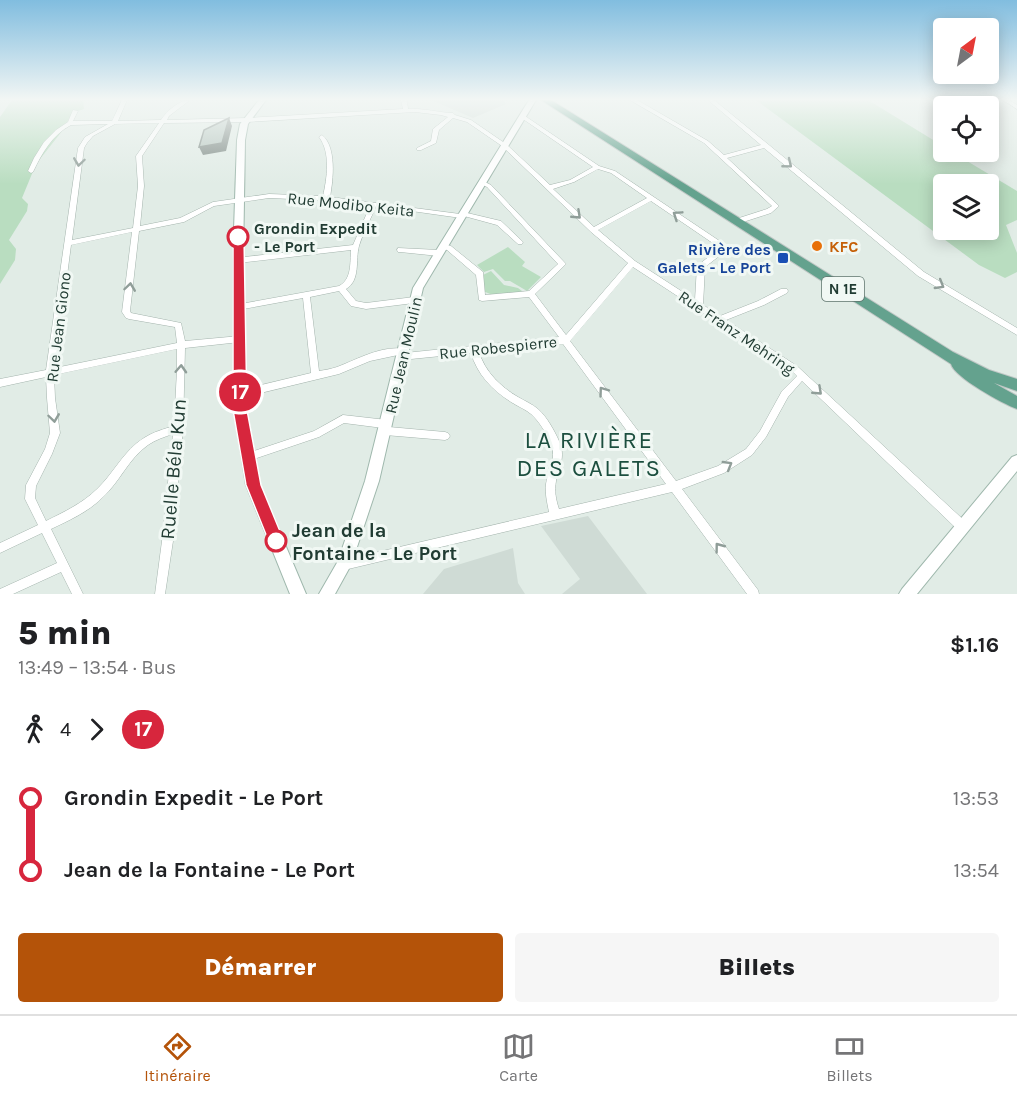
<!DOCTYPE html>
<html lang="fr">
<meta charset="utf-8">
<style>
body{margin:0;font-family:Karla,sans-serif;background:#f6f6f6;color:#202124;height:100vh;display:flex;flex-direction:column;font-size:22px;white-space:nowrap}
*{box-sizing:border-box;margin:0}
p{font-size:20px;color:#757577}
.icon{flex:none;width:33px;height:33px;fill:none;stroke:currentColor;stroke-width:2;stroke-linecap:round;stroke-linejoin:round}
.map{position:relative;height:594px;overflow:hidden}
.details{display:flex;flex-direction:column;background:#fff;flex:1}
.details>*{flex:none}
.badge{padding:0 12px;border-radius:20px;font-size:21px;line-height:39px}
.needle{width:39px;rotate:32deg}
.buttons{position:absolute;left:933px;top:18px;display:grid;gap:12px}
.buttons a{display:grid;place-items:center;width:66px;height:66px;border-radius:6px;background:#fff;box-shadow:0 3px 15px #0003;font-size:30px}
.map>.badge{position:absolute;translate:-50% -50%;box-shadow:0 0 0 3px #fff}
.legs{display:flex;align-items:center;gap:9px;height:66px;padding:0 18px;font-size:20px}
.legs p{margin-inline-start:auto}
.head{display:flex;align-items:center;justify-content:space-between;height:102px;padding:0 18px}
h1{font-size:33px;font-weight:800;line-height:45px}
.action{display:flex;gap:12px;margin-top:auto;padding:12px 18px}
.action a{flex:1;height:69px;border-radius:6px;background:#b45309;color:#fff;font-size:24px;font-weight:800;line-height:69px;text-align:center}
.action a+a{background:#f6f6f6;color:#202124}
ul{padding:0 18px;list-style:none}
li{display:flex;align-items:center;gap:21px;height:72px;font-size:22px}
li i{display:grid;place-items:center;width:9px;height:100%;margin:0 8px;background:currentColor}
li i::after{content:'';width:15px;height:15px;margin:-8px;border:4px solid;border-radius:50%;background:#fff}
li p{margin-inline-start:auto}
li:first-child i{background:linear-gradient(#0000 50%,currentColor 0)}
li:last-child i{background:linear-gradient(currentColor 50%,#0000 0)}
.tabs{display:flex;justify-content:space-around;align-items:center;height:84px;border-top:2px solid #e0e0e0;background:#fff;font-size:16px;color:#757577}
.tabs a{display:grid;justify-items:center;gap:3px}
.tabs .active{color:#b45309}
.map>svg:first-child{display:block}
.built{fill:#cfdbd5}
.green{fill:#b9ddc0;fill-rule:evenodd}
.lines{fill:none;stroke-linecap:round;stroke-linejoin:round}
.street-casing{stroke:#a4b4ad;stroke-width:1}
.secondary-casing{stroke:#9fb8ad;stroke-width:2}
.primary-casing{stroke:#c1c8c6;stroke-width:2}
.street{fill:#fff;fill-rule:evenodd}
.secondary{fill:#fff;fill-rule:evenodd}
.primary{fill:#64a28e;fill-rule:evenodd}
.shaded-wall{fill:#7f8b86}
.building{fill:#b6c6bf;stroke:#7f8b86;stroke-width:1.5}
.oneway{stroke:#909e99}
.line-1{fill:#d7263d;stroke:#fff;stroke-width:1.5}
.stop-1-dot{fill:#fff;stroke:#d7263d;stroke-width:3}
.food-dot{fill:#e8710a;stroke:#f1f8f4;stroke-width:2}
.transit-dot{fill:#1a4fb4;stroke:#f1f8f4;stroke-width:2}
.labels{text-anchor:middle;stroke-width:6;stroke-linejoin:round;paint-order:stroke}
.shield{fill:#f1f8f4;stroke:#5f746d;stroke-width:1.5}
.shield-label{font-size:15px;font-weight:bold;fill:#213c33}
.street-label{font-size:16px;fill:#213c33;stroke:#f1f8f4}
.stop-label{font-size:16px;font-weight:bold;fill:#213c33;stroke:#f1f8f4;text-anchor:start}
.food-label{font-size:16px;font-weight:bold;fill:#c56008;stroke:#f1f8f4;text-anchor:start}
.transit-label{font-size:16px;font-weight:bold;fill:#164399;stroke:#f1f8f4;text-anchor:end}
.near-street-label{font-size:20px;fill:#213c33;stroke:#f1f8f4}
.near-stop-label{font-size:20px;font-weight:bold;fill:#213c33;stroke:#f1f8f4;text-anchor:start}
.near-quarter-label{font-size:24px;letter-spacing:1.5px;fill:#1c4f3f;stroke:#f1f8f4}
</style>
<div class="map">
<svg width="1017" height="594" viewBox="0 0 1017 594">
<rect width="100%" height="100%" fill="#e1ece6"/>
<path class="built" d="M431 100H504L506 104 473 118Z
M588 516 647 594H562L580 579 541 526Z
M513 548 518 583 525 594H423L444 569Z"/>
<path class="green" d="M12 100H83L84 109 72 113 63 130 36 164 22 198 28 204 27 211 9 240 16 249 15 260 0 284V117Z
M756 100H868L943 146 944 152H952L1017 191V220L1006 225 1017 253V272L1005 278 979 265ZM944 184H988V230H944Z
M508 247 525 262 522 266 541 277 527 291 510 281H505L493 269 484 272 477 265Z
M491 271 504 285 518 288 526 294 495 296 483 291V275Z"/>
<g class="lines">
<g class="street-casing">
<path id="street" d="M122 100H127L118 121 161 120C167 111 179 100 190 100L169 116 167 120 247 118 403 109 401 100H407L408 109C424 108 439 113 453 113L455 115 471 120 506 144 550 185 570 180 593 167 520 117 525 116 599 166 615 171 727 246 728 248 727 250 705 267 703 305 720 316 758 301 781 289H787L788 291 787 293 764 305 726 320 797 366 967 523 968 527 967 531 963 532 959 531 802 381 788 397 766 437 752 455 724 473 682 489 758 590 759 594H747L672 492 344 570 340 569 339 565 340 561 344 560 549 512C547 502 545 494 546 484 548 470 557 459 551 444 547 434 539 421 531 414 525 409 517 406 511 402 492 390 477 374 471 353L401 360 398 359 397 357 398 355 370 361 339 374 240 398 237 397 236 394 237 391 240 390 311 373 303 298 238 310 235 309 234 307 235 305 339 286C352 279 350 263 351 250L238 263 235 262 234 260 235 258 353 245 370 206 337 201 269 198 214 206 184 222 139 231 130 311 131 313 181 323 185 341 240 336 243 337 244 339 243 341 240 342 185 348 183 428 173 541 165 594H155L162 541 173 434C164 437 155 440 148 445 128 459 120 482 102 498 88 512 68 521 51 529L83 594H72L61 572 13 594H0V589L57 563 42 533 0 553V543L38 525 25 499 26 485 45 449 50 433 47 398 46 377 0 387V379L46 370 78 148 85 137 108 124 71 125C52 135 42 153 33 172L31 173 28 171 34 158 44 142 56 130 68 122 73 110 78 111 73 121H112ZM415 112 441 115 448 117 433 129 431 141 417 148V150H421L436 143 439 130 453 118 467 122 502 146 591 232 628 263 566 335 535 294 566 264 491 185 483 181H479V183L487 187 558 264 529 291 485 295 483 272 451 246 443 244 440 246 441 248 447 250 476 275 479 300 482 301 529 297 559 337 405 353 406 351 405 349C382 345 358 359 337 367 331 369 325 370 319 371L310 297 339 291 351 306 366 309 414 303 417 302 418 300 417 298 414 297 366 303 356 301 346 289C361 280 355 260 359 246 363 232 371 219 376 206L461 218 464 216 497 225 518 244H522L523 242 501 221 463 212 460 214 330 197C333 180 337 147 322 135L319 137C331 153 327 178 323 196L269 194 213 202 180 218 140 226 144 186 142 156 164 123 247 122ZM159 123 136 156 138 186 133 228 72 240 84 148 87 143 93 136 115 124ZM598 169 611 173 647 198 594 227 553 189 574 182ZM651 201 720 248 697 266 695 300 635 261 598 230ZM132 232 122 312 126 318 129 319 175 327 177 343 55 368 71 245ZM633 267 791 370 797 376 782 391 760 431 746 449 718 466 676 481 570 341ZM563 344 666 484 559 509C556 500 554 491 556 481 559 465 566 458 559 441 554 430 547 417 538 409 532 404 525 401 518 397 501 387 485 372 479 352ZM177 349V370L174 426C164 429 153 432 144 438 124 450 114 473 97 489 83 503 64 512 46 521L35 498 36 486 52 454 60 433 55 398 54 375Z
M630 100H637L708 141 724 155 761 145 708 100H714L924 272 1017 328V335L918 276 764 148 727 158 779 206 771 213 740 223H736L735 221 736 219 767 209 772 206 704 143Z
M1003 100H1009L1017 105V109Z
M398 248 439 250 442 253 439 256 400 252H398L397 250Z
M343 415 387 420 390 421 391 424 389 427 445 432 448 433 450 436 448 439 445 440 385 435 382 434 380 431 383 428 344 423 319 437 248 461 245 460 243 457 245 454 314 431Z"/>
</g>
<g class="secondary-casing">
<path id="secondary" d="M259 100H266L248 124 245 140 243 260 246 410 260 485 306 594H290L246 485 234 410 233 260 237 140 240 124Z
M529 100H536L423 288 379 481 351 565 335 594H319L338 561 365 481 413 288Z
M1017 455V471L917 594H899L902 589 1012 457Z"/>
</g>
<g class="primary-casing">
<path id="primary" d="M541 100H551L953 352 989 370 1017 379V391L994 383 1017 396V409C1003 404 954 377 951 364Z"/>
</g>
<use href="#street" class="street"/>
<use href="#secondary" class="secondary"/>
<use href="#primary" class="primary"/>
</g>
<path class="shaded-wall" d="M229 118 232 126 226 151 203 155 199 147Z"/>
<path class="building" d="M229 118 222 143 199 147 204 130Z"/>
<defs><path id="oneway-chevron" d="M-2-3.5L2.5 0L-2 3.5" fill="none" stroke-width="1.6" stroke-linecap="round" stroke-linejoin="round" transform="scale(1.5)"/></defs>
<g class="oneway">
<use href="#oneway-chevron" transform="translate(79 162) rotate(98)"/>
<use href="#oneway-chevron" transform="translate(788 164) rotate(39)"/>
<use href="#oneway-chevron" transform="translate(577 215) rotate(43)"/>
<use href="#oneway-chevron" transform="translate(677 215) rotate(-146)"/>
<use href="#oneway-chevron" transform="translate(940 285) rotate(31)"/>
<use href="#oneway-chevron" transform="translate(130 287) rotate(-82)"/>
<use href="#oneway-chevron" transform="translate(181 369) rotate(-87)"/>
<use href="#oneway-chevron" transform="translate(603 391) rotate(-126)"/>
<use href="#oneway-chevron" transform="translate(818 391) rotate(43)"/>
<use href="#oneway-chevron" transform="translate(54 418) rotate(82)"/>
<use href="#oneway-chevron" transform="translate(728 465) rotate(-31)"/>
<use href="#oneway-chevron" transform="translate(719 547) rotate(-127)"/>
</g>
<linearGradient id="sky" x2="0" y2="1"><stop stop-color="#81bddf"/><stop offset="0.54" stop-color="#f2f6f4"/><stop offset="1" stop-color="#f2f6f4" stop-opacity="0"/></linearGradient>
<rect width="1017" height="184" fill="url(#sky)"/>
<path class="line-1" d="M238 233 244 237 247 410 261 485 284 541 282 547 276 549 271 547 246 485 233 410V237Z"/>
<g class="stop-1-dot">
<circle cx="238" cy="237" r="10"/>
<circle cx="276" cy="541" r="10"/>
</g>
<circle class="food-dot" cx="817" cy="246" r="6"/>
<rect class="transit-dot" x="777" y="252" width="12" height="12" rx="3"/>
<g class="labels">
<rect class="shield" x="822" y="277" width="42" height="24" rx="4.5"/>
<g class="shield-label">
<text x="843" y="294">N 1E</text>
</g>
<g class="street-label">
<text transform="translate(351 204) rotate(6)" y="6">Rue Modibo Keita</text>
<text transform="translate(58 327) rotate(-83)" y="6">Rue Jean Giono</text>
<text transform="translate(737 332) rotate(34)" y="6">Rue Franz Mehring</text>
<text transform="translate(498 347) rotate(-6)" y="6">Rue Robespierre</text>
<text transform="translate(403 355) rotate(-77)" y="6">Rue Jean Moulin</text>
</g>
<g class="stop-label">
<text x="254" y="234">Grondin Expedit<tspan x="254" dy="18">- Le Port</tspan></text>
</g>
<g class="food-label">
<text x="829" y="252">KFC</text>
</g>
<g class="transit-label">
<text x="771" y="255">Rivière des<tspan x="771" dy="18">Galets - Le Port</tspan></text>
</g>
<g class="near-street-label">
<text transform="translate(173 469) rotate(-85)" y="7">Ruelle Béla Kun</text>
</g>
<g class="near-stop-label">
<text x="292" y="537">Jean de la<tspan x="292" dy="23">Fontaine - Le Port</tspan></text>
</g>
<g class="near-quarter-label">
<text x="589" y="448">LA RIVIÈRE<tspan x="589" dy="28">DES GALETS</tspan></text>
</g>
</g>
</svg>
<div class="buttons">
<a><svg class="needle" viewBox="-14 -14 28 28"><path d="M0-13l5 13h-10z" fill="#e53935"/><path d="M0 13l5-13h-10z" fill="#757577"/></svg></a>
<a><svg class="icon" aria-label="locate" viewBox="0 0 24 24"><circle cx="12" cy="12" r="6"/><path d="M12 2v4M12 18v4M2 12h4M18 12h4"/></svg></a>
<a><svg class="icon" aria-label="layers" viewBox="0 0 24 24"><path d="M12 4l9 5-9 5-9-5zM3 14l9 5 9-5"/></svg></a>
</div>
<b class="badge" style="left:240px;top:392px;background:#d7263d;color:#fff">17</b>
</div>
<section class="details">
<div class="head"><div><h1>5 min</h1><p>13:49 – 13:54 · Bus</p></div><b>$1.16</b></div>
<div class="legs"><svg class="icon" aria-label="walk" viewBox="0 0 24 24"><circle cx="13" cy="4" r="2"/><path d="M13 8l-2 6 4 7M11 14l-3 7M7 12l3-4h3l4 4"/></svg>4<svg class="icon" aria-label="forward" viewBox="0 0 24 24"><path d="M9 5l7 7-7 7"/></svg><b class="badge" style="background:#d7263d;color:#fff">17</b></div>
<ul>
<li><i style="color:#d7263d"></i><b>Grondin Expedit - Le Port</b><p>13:53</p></li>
<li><i style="color:#d7263d"></i><b>Jean de la Fontaine - Le Port</b><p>13:54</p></li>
</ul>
<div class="action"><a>Démarrer</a><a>Billets</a></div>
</section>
<nav class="tabs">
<a class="active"><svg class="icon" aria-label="directions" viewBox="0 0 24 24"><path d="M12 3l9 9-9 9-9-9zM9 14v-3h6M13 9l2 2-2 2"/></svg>Itinéraire</a>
<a><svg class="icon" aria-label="map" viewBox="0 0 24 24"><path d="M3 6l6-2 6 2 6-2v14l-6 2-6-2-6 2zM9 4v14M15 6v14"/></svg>Carte</a>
<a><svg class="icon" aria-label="tickets" viewBox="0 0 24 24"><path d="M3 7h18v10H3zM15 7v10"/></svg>Billets</a>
</nav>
